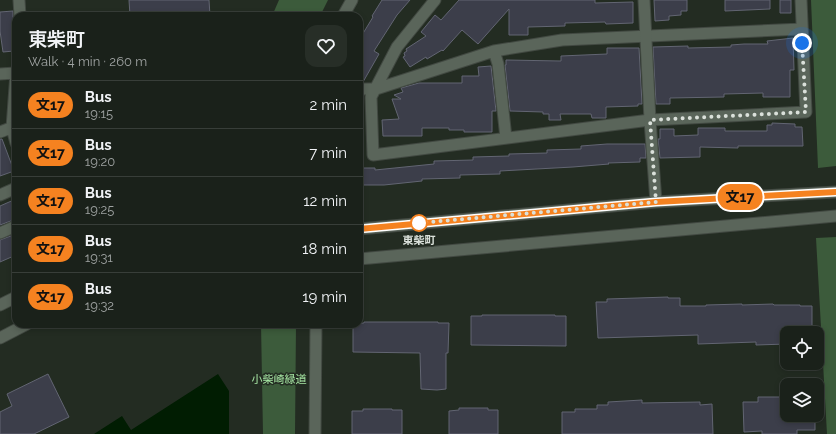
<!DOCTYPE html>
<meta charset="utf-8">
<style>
body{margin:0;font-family:Raleway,"Noto Sans JP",sans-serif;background:#272e27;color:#f1f3f6;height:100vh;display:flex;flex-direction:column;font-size:15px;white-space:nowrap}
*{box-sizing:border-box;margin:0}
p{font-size:13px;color:#9fa3a2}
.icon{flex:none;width:22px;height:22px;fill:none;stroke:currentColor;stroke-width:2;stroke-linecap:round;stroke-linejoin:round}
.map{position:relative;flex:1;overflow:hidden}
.sheet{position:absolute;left:12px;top:12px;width:351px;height:316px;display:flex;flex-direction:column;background:#1a211a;border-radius:12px;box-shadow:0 2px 6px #0003,0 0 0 1px #383e39}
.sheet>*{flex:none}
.badge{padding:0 8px;border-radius:13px;font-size:14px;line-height:26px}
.fabs{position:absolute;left:780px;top:326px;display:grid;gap:8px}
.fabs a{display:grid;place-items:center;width:44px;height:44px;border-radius:8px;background:#1a211a;box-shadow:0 2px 6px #0003,0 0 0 1px #383e39;font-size:20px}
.you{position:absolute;width:20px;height:20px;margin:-10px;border:3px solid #fff;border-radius:50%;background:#1a73e8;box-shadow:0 0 0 6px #1a73e833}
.map>.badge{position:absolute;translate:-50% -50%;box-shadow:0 0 0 2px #fff}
.round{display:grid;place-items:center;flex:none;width:42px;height:42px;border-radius:12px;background:#272e27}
.headline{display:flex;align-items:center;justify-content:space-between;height:68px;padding:0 16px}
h1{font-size:19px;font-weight:600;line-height:30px}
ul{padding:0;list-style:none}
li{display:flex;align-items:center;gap:12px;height:48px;padding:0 16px;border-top:1px solid #383e39}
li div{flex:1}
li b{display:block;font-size:15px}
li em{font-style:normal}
li .badge{min-width:44px;font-weight:700;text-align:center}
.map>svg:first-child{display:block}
.green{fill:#3c5b3b}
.water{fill:#011d02}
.building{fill:#3c3e4a;stroke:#626572}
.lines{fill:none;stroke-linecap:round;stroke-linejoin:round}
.minor-casing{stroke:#424942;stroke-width:13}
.tertiary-casing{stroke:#424942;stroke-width:13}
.minor{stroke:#5a655a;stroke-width:11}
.tertiary{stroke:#5a655a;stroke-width:11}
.line-casing{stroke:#fff;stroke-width:9}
.line{stroke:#f58220;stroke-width:6}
.walk{stroke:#dae0da;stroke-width:4;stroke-dasharray:0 7.2}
.stop-dot{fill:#fff;stroke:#f58220;stroke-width:2}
.labels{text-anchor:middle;stroke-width:3;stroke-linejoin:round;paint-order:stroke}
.stop-label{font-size:11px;font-weight:bold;fill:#dae0da;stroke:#232c22}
.park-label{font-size:11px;fill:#a6e5a3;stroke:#232c22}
</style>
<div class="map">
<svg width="836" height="434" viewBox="0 0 836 434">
<rect width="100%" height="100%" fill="#232c22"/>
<path class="green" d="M279 0H328L320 16H272Z
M811 0H836V166L818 168Z
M836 237V434H827L816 238Z
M261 324H296L295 434H263Z"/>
<path class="water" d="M218 374 229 391V434H94L122 416 131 430Z"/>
<path class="building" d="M129 0H209L210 16H130Z
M382 0H410L397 15 374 51 379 54 363 82H359V40L373 17 372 16Z
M459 0H595V3L633 2V23L606 24 605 22 565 23V26L528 27V35H509V9L478 44 462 30 443 51 442 50 427 59 426 57 410 67 403 57 405 56 404 53 407 51 406 49 426 36 421 32 435 15 441 20Z
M654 0H687V11H681V15L669 16V20L655 21Z
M725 0H770V9L725 11Z
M780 0H791V13H780Z
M13 11V17L16 22V41H13L14 51 3 52 0 31V12Z
M793 38 794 70H790V97H763V93L724 94V97L670 98V104H656L653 47 688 46V48L731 47V45L744 44H768L767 41Z
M607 48H639L642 104H638V106L606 107V118H592L591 114H560L561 120H549V114H543V112L510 111 505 65H506V60L561 61V56L607 54Z
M491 66 496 111H492V132H464V130H449V128H422V136H383L382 120 399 119 392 99H401L394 95 403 92 401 88 419 83H462V76H479L478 67Z
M772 123 795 124V127H802L803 146H738V148L700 147V157L660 158 658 139H660V129H674V136L698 135V128H725V131H767V125H772Z
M0 139H2L14 171 0 176Z
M607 144H645L646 158H640V162L608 163 609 164 573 167 500 171V174L460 175V178L422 179V181L384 185H359V168H375V170L434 164V161L473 160V157L509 156V154L547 153V150L581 149V146Z
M16 199V219L0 225V206Z
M16 234V255L0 262V240Z
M668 297V298H680V306H706V305L742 304V305L773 304 774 305H800V306H812V333H787V344L756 345V342L698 344V335L598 338 596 302H607V299Z
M482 315H555V316H566V346L471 345V316H482Z
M364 322H438V323H449L448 353H446V389L437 390 421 389 420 353 353 352V324L364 323Z
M48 374 69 417 34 434H0V412L12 406 7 394Z
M758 397H787V415H815V430H797V434H762V431L744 432 743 402H758Z
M642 400V403L700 402V405L712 404 713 434H562V412H575V409H597V405H608V402Z
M459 408H488V410H498V434H449V411L459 410Z
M363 409H392V410H402V434H352V411H363Z"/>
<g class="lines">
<g class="minor-casing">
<path id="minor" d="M19 0 20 16
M435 0 397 47 371 97 373 155 650 120 806 112 801 0
M494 51 498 64 506 138
M16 73 12 128 16 143
M0 74 15 73
M359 89H376L494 51 562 40 802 29
M0 195 16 188
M0 233 16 226"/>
</g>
<g class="tertiary-casing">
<path id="tertiary" d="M644 0 650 120 656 202
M343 16 352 0
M0 132 16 126
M359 229 656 202 836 192
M359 259 836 216
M0 305 16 297
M0 338 27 324
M315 434 316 324"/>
</g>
<use href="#minor" class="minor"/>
<use href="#tertiary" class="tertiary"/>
</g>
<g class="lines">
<g class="line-casing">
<path id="line" d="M359 229 656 202 836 192"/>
</g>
<use href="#line" class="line"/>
<path class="walk" d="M419 223 656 202 650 120 806 112 802 43"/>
</g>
<circle class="stop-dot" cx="419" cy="223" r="8"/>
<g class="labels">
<g class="stop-label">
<text x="419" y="244">東柴町</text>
</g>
<g class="park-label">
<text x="279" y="383">小柴崎緑道</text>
</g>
</g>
</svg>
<div class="fabs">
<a><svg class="icon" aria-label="locate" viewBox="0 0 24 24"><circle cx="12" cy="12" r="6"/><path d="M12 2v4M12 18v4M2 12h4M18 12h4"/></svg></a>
<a><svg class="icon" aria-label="layers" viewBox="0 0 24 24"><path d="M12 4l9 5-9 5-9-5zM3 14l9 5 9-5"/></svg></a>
</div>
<div class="you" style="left:802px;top:43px"></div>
<b class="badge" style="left:740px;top:197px;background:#f58220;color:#111">文17</b>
<section class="sheet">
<div class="headline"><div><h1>東柴町</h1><p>Walk · 4 min · 260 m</p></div><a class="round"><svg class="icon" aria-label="heart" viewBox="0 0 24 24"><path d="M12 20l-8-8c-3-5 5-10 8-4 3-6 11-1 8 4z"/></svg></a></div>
<ul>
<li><span class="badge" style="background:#f58220;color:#111">文17</span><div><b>Bus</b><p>19:15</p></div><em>2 min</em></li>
<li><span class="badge" style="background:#f58220;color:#111">文17</span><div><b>Bus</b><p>19:20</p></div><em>7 min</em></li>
<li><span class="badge" style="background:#f58220;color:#111">文17</span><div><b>Bus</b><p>19:25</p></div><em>12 min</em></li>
<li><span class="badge" style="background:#f58220;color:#111">文17</span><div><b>Bus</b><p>19:31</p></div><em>18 min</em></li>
<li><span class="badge" style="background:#f58220;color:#111">文17</span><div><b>Bus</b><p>19:32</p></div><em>19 min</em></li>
</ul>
</section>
</div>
